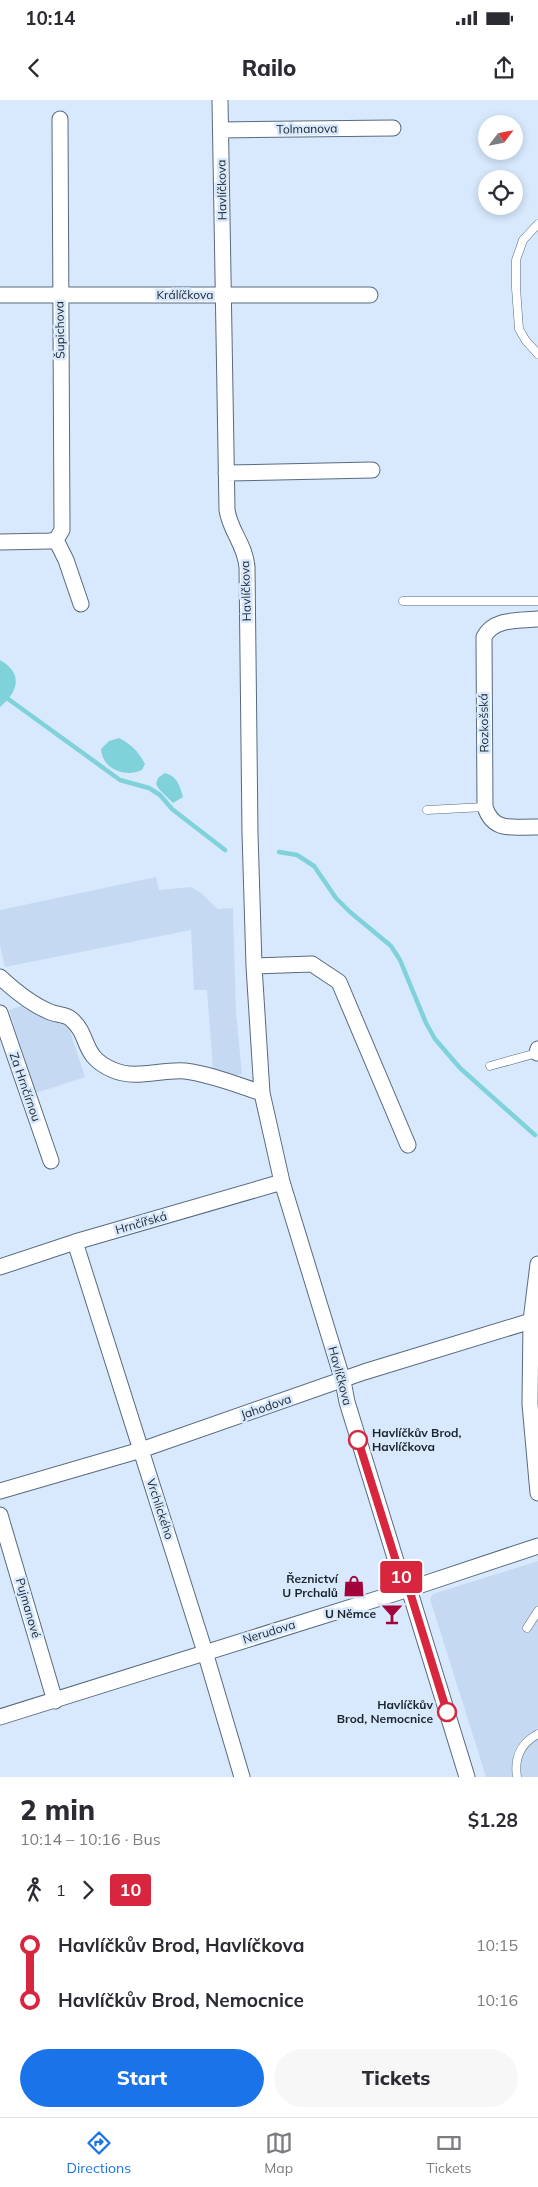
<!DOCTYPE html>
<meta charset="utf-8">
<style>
body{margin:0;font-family:Mulish,sans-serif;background:#f7f7f7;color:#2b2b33;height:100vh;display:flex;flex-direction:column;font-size:19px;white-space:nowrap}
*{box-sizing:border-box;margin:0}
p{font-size:16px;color:#7c7c81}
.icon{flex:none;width:28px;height:28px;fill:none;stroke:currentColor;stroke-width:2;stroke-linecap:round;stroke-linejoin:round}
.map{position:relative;height:1677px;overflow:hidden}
.drawer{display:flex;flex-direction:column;background:#fff;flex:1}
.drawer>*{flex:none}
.badge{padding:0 10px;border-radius:4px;font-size:18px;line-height:32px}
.needle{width:32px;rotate:58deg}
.fabs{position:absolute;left:478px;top:15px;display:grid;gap:10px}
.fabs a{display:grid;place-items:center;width:45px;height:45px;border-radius:50%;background:#fff;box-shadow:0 2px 8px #0003;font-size:25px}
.map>.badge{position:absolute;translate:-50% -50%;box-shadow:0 0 0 2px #fff}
.legs{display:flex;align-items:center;gap:8px;height:55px;padding:0 20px;font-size:16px}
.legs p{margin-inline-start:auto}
.headline{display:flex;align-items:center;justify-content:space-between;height:85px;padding:0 20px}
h1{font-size:28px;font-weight:800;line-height:38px}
.action{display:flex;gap:10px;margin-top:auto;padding:10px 20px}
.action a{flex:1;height:58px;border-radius:30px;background:#1a73e8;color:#fff;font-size:20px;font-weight:800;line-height:58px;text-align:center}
.action a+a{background:#f7f7f7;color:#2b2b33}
ul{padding:0 20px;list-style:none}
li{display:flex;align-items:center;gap:18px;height:55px;font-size:19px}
li i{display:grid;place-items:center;width:8px;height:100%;margin:0 6px;background:currentColor}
li i::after{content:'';width:12px;height:12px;margin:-6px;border:4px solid;border-radius:50%;background:#fff}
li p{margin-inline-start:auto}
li:first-child i{background:linear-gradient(#0000 50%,currentColor 0)}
li:last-child i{background:linear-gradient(currentColor 50%,#0000 0)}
.status{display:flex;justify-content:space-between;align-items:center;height:35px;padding:0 25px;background:#fff;direction:ltr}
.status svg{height:14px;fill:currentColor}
header{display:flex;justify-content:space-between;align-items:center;height:65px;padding:0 20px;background:#fff;font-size:22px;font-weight:800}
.tabs{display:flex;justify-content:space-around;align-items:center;height:70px;border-top:1px solid #e1e1e2;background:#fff;font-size:14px;color:#7c7c81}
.tabs a{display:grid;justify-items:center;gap:2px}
.tabs .selected{color:#1a73e8}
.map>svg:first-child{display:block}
.built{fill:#c5daf2}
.water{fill:#80d2da}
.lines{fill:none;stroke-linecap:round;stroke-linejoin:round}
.stream{stroke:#80d2da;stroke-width:4.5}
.service-casing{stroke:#586a7f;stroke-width:9}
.minor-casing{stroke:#586a7f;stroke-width:17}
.service{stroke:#fff;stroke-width:8}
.minor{stroke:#fff;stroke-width:15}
.line-1-casing{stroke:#fff;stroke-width:11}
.line-1{stroke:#d7263d;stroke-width:8}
.stop-1-dot{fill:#fff;stroke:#d7263d;stroke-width:2.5}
.labels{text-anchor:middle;stroke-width:5;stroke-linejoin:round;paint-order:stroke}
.street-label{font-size:12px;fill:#1b232c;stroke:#d8e9fd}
.stop-label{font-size:12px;font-weight:bold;fill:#1b232c;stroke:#d8e9fd;text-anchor:start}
.poi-label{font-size:12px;font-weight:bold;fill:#1b232c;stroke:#d8e9fd;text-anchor:end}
</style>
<div class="status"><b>10:14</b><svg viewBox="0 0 49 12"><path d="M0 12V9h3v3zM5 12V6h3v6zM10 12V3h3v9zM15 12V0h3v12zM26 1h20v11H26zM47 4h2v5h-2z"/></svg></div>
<header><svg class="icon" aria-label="back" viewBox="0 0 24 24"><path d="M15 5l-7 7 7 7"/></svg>Railo<svg class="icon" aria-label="share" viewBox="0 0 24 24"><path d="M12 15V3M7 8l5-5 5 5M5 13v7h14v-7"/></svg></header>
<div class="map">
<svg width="538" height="1677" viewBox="0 0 538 1677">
<rect width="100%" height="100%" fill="#d8e9fd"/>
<path class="built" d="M156 777 159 790 191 787 201 793 218 809 233 808 236 911 242 974 231 976 213 971 207 890H194L191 830 5 867 0 846V810Z
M27 904 67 922 85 977 36 993 9 910Z
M538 1461V1677H486L430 1499 433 1494Z"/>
<path class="water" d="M0 560C23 573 19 591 0 607Z
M119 638C131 644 139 652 145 664L142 670C125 678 102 669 101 649L109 641Z
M165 673C177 676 180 686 183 697L173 703 159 689 156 684 158 678Z"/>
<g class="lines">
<path class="stream" d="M0 593 120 680 149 688 160 695 172 709 225 750
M279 752 297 755 314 766 336 798 350 812 391 846 400 860 426 923 435 939 460 968 535 1035"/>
<g class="service-casing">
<path id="service" d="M538 124 523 140 516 160V188L519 229 526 241 538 254
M403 501H538
M427 710 485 707
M490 966 537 953
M527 1528 538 1511
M517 1677C514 1658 521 1643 538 1634"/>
</g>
<g class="minor-casing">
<path id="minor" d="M220 0 227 410C230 431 245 444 247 467L250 733 254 866 262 993 282 1082 343 1281 347 1302 400 1474 409 1489 467 1677
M221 30 393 28
M0 195H370
M226 373 372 370
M56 440 66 460 81 504
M0 442 50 441 56 440 62 430 60 19
M538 519C518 521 494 518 484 537L485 707C494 734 515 726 538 727
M254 866 312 864 339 882 408 1045
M0 877C15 891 31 904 50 912 57 915 66 914 71 919 91 936 80 956 113 970 136 980 161 969 185 971 211 974 237 985 262 993
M0 913 51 1061
M537 953 538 949
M75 1142 205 1552 242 1677
M538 1164 531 1221 530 1304 538 1393
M0 1167 75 1142 282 1082
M0 1391 141 1350 364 1272 531 1221
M0 1415 55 1601
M0 1617 409 1489 538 1446"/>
</g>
<use href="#service" class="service"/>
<use href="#minor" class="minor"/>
</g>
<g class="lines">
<g class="line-1-casing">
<path id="line-1" d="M358 1340 400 1474 409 1489 447 1612"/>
</g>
<use href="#line-1" class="line-1"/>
</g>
<defs>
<g id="shop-bare" transform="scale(1.725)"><path d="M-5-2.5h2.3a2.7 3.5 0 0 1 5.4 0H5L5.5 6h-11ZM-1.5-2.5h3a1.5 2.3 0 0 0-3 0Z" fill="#a20439" stroke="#d8e9fd" stroke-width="2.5" paint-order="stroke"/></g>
<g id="bar-bare" transform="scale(1.725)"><path d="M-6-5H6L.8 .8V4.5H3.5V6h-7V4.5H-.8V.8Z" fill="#a20439" stroke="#d8e9fd" stroke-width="2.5" paint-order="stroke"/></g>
</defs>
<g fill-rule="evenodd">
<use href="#shop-bare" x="354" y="1486"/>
<use href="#bar-bare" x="392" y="1514"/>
</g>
<g class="stop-1-dot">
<circle cx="358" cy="1340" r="9"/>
<circle cx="447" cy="1612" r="9"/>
</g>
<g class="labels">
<g class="street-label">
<text transform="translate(307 29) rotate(-1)" y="4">Tolmanova</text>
<text transform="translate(222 90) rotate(-91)" y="4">Havlíčkova</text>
<text x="185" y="199">Králíčkova</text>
<text transform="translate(60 230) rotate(-91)" y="4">Šupichova</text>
<text transform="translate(246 491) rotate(-92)" y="4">Havlíčkova</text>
<text transform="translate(484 623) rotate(-91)" y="4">Rozkošská</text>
<text transform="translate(25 987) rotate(71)" y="4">Za Hrnčírnou</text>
<text transform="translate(141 1123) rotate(-16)" y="4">Hrnčířská</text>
<text transform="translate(340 1276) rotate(75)" y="4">Havlíčkova</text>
<text transform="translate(266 1307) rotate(-19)" y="4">Jahodova</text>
<text transform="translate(160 1409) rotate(72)" y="4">Vrchlického</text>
<text transform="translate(28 1508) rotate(74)" y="4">Pujmanové</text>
<text transform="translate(269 1532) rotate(-17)" y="4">Nerudova</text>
</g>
<g class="stop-label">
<text x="372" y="1337">Havlíčkův Brod,<tspan x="372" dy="14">Havlíčkova</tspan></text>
<text x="433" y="1609" text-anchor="end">Havlíčkův<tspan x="433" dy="14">Brod, Nemocnice</tspan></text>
</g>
<g class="poi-label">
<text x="338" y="1483">Řeznictví<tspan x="338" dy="14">U Prchalů</tspan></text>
<text x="376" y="1518">U Němce</text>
</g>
</g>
</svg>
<div class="fabs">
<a><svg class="needle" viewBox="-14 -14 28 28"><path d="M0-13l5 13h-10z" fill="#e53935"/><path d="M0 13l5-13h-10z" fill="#7c7c81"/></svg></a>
<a><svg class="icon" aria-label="locate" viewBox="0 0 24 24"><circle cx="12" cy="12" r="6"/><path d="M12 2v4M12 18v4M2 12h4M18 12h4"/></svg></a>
</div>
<b class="badge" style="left:401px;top:1477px;background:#d7263d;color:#fff">10</b>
</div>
<section class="drawer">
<div class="headline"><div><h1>2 min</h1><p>10:14 – 10:16 · Bus</p></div><b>$1.28</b></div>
<div class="legs"><svg class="icon" aria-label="walk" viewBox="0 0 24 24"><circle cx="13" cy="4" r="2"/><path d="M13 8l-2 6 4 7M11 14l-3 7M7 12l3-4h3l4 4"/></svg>1<svg class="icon" aria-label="forward" viewBox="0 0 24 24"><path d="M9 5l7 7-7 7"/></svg><b class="badge" style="background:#d7263d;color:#fff">10</b></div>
<ul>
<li><i style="color:#d7263d"></i><b>Havlíčkův Brod, Havlíčkova</b><p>10:15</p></li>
<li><i style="color:#d7263d"></i><b>Havlíčkův Brod, Nemocnice</b><p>10:16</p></li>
</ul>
<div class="action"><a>Start</a><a>Tickets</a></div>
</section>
<nav class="tabs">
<a class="selected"><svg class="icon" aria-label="directions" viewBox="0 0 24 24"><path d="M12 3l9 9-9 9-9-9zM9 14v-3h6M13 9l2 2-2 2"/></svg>Directions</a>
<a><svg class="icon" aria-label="map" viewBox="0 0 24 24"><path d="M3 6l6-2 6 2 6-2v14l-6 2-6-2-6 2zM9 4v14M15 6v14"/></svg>Map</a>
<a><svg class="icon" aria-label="tickets" viewBox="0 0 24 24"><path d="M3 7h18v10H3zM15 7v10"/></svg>Tickets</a>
</nav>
